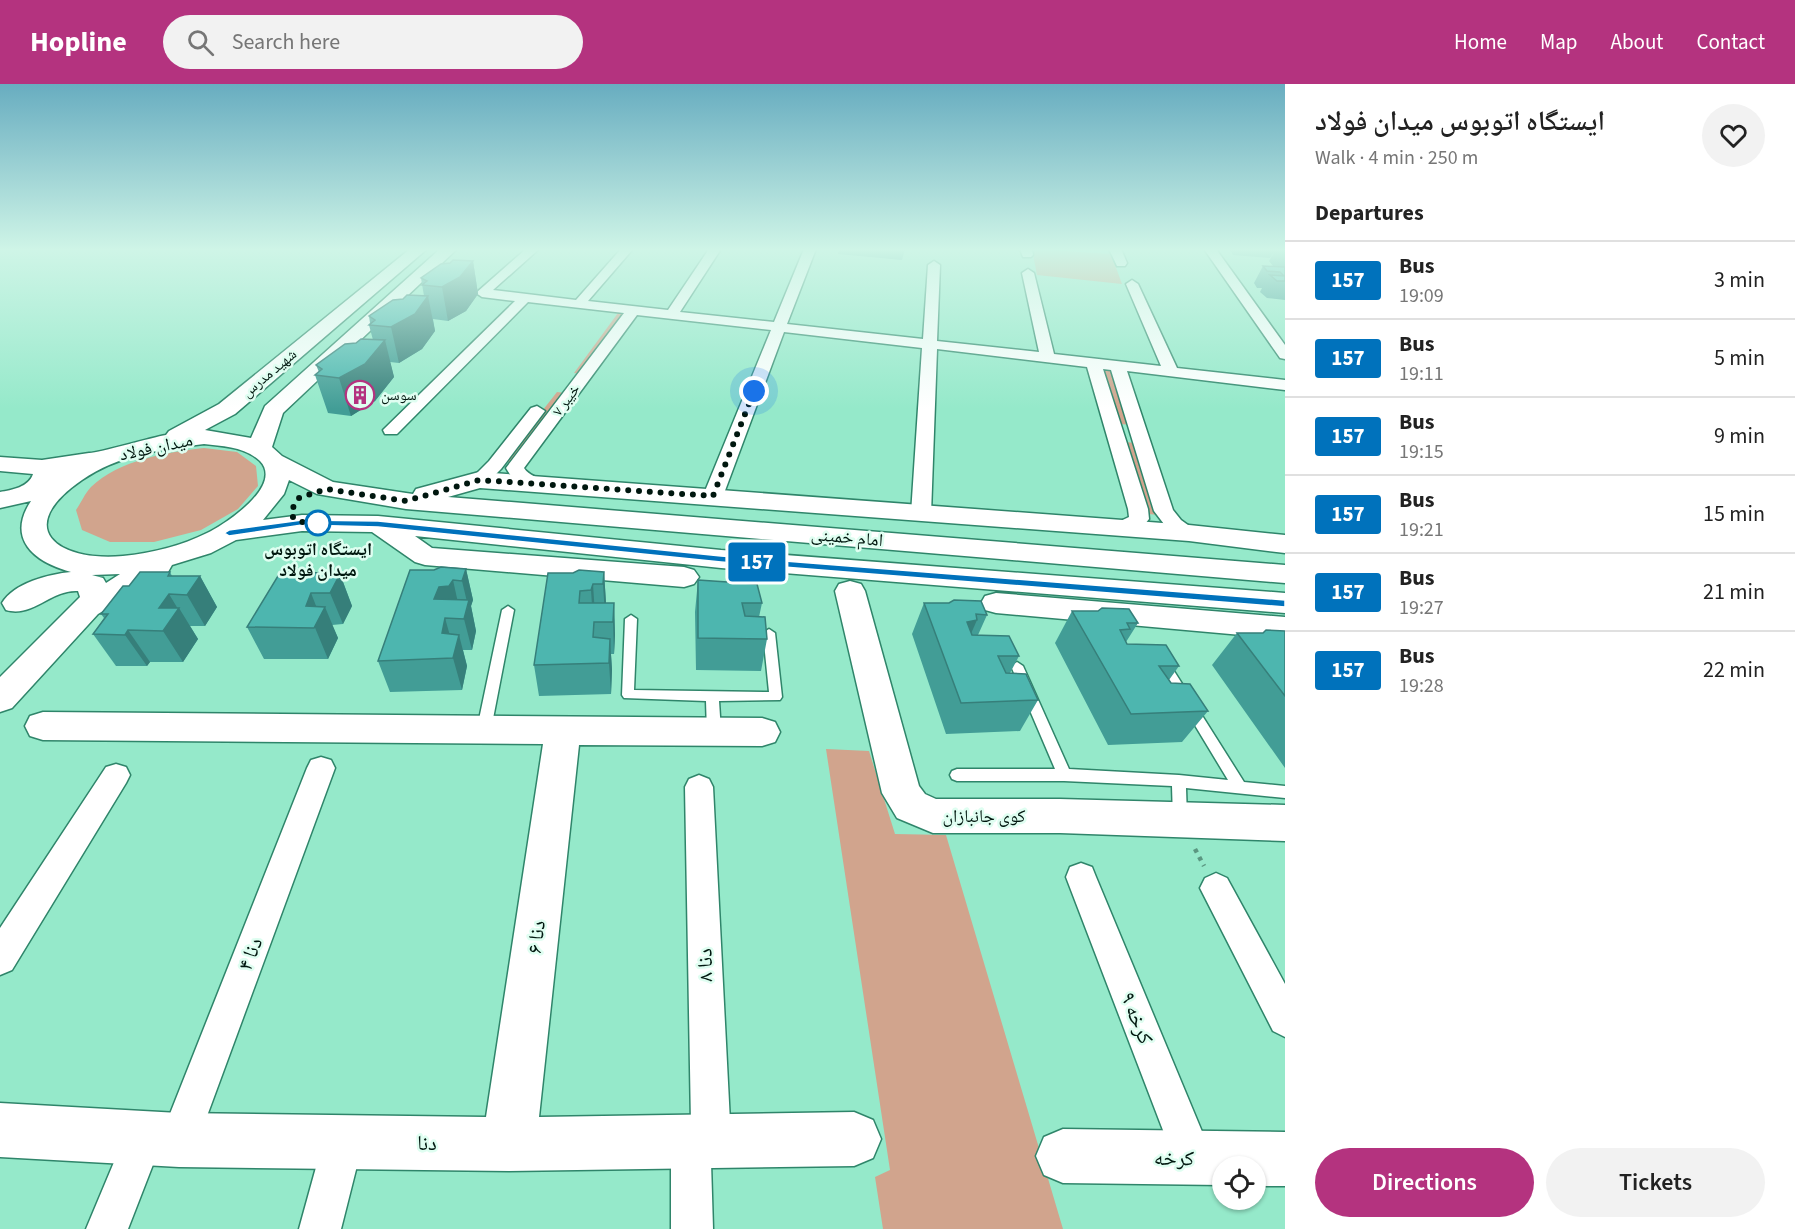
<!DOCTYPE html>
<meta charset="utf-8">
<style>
body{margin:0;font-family:"Source Sans 3","Noto Naskh Arabic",sans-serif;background:#f2f2f2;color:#222;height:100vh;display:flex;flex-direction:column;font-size:22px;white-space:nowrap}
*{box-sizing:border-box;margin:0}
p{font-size:20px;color:#767676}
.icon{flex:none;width:33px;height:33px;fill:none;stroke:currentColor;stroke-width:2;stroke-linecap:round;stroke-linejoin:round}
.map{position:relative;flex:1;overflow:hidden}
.panel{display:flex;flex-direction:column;background:#fff;width:510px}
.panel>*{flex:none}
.badge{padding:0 12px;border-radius:4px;font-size:21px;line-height:39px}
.controls{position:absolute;left:1212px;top:1072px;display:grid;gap:12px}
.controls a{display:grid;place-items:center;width:54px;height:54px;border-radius:50%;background:#fff;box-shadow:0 2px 4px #0004;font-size:30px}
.you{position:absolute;width:30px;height:30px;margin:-15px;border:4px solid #fff;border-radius:50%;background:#1a73e8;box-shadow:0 0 0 9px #1a73e833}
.map>.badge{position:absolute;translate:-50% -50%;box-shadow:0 0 0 3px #fff}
h2{padding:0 30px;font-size:22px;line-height:54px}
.round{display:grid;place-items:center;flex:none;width:63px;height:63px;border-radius:32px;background:#f2f2f2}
.overview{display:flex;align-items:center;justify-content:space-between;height:102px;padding:0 30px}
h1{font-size:28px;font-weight:600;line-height:45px}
.button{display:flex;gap:12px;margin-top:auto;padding:12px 30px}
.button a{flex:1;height:69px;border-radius:36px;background:#b4337f;color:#fff;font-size:24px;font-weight:600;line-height:69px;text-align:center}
.button a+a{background:#f2f2f2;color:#222}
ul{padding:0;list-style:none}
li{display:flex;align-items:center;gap:18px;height:78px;padding:0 30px;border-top:2px solid #e0e0e0}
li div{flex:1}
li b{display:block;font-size:22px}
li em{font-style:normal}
li .badge{min-width:66px;font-weight:700;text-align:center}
header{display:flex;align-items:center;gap:36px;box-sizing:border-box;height:84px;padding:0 30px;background:#b4337f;color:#fff}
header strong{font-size:28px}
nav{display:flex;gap:33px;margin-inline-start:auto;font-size:21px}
.search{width:420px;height:54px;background:#f2f2f2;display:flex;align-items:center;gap:15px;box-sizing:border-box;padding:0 21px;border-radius:33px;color:#767676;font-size:22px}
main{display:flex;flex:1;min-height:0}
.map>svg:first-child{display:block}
.green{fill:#d1a48d}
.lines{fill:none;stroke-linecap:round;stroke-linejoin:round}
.lane-casing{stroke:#2f856a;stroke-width:3}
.street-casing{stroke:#2f856a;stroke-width:3}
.secondary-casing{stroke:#2f856a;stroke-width:3}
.path{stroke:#5b9781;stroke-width:4.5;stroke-dasharray:4 5;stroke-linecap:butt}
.lane{fill:#fff;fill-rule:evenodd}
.street{fill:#fff;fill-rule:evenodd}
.secondary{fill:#fff;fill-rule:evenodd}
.wall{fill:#429d96}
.shaded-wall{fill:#367f7a}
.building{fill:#4db6af;stroke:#367f7a;stroke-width:1.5}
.line{fill:#0072bc;stroke:#fff;stroke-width:1.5}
.walk{stroke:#00170f;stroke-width:6;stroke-dasharray:0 10.8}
.stop-dot{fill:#fff;stroke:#0072bc;stroke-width:3}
.labels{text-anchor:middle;stroke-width:5;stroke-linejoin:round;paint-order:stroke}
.far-street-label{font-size:15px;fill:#00170f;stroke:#dffef1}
.far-poi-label{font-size:15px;fill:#00170f;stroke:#dffef1;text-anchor:start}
.street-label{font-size:18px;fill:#00170f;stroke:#dffef1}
.stop-label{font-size:18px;font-weight:bold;fill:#00170f;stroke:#dffef1}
.near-street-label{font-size:21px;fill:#00170f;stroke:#dffef1}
</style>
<header>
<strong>Hopline</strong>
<div class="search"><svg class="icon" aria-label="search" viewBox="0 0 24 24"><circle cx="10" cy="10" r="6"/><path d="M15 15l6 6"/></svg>Search here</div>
<nav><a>Home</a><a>Map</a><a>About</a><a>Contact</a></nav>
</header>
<main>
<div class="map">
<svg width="1285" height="1145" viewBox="0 0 1285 1145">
<rect width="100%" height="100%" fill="#95e9ca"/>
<path class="green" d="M1032 165 1111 170 1122 200 1037 191Z
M618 229H625L580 290 574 289Z
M1103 286 1112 287 1132 341 1120 340Z
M557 308 565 309 513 379 503 377Z
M1125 358 1135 359 1161 431 1148 430Z
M204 364 237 368 256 382 258 402 238 425 201 446 154 458H110L82 446 76 426C81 419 85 409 91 403 119 376 168 368 204 364Z
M826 665 869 667 895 750 946 751 1063 1145H883L875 1093 890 1086Z"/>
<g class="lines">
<g class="lane-casing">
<path id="lane" d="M508 522 514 526 491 645 489 649 484 650 479 649 477 645 502 526Z
M631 531 637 535 634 606 769 608 763 549 769 545 775 549 782 613 780 616 719 617 721 648 719 652 714 653 709 652 707 648 706 617 624 614 622 611 625 535Z
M1017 578 1023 582 1069 685 1179 691 1228 696 1164 590 1166 587H1174L1244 698 1285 702V714L1186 704 1187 735 1185 739 1180 741 1175 739 1173 735 1172 702 1064 697H957L952 695 950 691 952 687 957 685H1055L1011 582Z"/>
</g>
<g class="street-casing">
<path id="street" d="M526 165H539L493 206 576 216 621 165H633L588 217 668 226 709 165H721L680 228 774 238 804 165H816L787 240 923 255 928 181 934 177 940 181 937 257 1039 268 1022 189 1028 185 1034 189 1054 270 1161 282 1126 200 1132 196 1138 200 1177 284 1285 296V306L1127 287 1173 426 1181 436 1199 449 1196 453 1189 455 1167 444 1154 427 1111 286 1103 285 1148 425 1149 435C1141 446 1125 453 1112 449L1109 445 1112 441 1129 433 1128 425 1087 283 937 265 931 430 928 434H914L911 430 922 264 784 248 723 412 720 416H706L703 412 771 246 637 231 524 384C529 392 538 392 543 399L541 403C525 407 513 397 506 384L624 229 528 218 397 350H385L383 346 515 217 482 213 476 209Z
M1020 165H1032L1033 171 1031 173H1023Z
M1109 165H1121L1127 179 1125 182H1117Z
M1204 165H1216L1285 261V275L1280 274Z
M537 322 545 327 501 385 486 400H472L470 396 489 377 531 324Z
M321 673 331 676 335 684 193 1070 179 1075 165 1070 161 1060 128 1145H86L130 1040 144 1035 158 1040 162 1050 307 684 311 676Z
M116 680 126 683 130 691 126 699 12 886 0 891V844L106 683Z
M699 691 709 695 713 703 731 1058 725 1072 711 1078 713 1145H671V1059L677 1045 691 1040 685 703 689 695Z
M1081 779 1092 783 1096 793 1213 1074 1207 1088 1193 1094 1179 1088 1066 793 1070 783Z
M1216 789 1227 794 1285 900V953L1273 947 1200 804 1205 794Z
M343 1038 357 1044 363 1058 341 1145H299L323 1058 329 1044Z"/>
</g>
<g class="secondary-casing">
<path id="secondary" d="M410 165H427L235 330 205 346 251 354 265 322 440 165H457L283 329 272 363 282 372 333 398 406 409 413 410 416 405 479 388 1189 441 1285 451V469L1189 457 480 404 448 413 1285 481V499L406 425 317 410 289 396 284 410 263 436 302 431 378 432 721 466 1285 509V529L721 484 415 452 432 464 684 483 694 486 699 493 694 500 684 503 425 481 415 478 372 448 302 447 236 456 211 469 172 481 168 488 98 530 12 624 0 628V593L80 513 78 507C51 505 33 534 6 526L2 519C14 499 49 490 71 488 34 478 6 455 31 417L0 424V408C12 406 29 403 33 390L0 387V373L42 376 89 369C95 370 153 353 166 351L169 347 219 320ZM204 360C223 362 245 363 260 377 284 402 224 441 207 449 181 462 152 469 123 472 57 478 12 444 82 396 118 371 162 365 204 360ZM120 490 106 499 103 494 92 491Z
M850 497 861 500 865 507 919 702 925 710 936 715H1060L1285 721V757L1060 749H933L897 734 882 709 835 507 839 500Z
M996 509 1285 533V555L996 529 985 526 981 519 985 512Z
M43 628 762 634 775 638 780 648 775 658 762 662 579 661 539 1033 854 1028 873 1036 881 1055 873 1074 854 1082 509 1087 179 1083 0 1073V1019L179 1029 486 1033 543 660 43 656 30 652 25 642 30 632Z
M1063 1045 1285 1048V1102H1256V1083H1222V1101L1063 1099 1044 1091 1036 1072 1044 1053Z"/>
</g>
<path class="path" d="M1195 765 1204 782"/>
<use href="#lane" class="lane"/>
<use href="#street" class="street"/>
<use href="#secondary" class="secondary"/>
</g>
<path class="wall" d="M839 165H905L902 176 838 170Z
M1231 165H1276L1270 174 1233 171 1230 166Z
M1276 165H1285V216L1267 214 1260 208 1262 204H1257L1254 199 1263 182H1277H1273L1269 177Z
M473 177 478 210 466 227 448 237 433 235 435 247 422 265 399 279 390 278 394 293 375 317 351 332 328 329 315 291 319 288 316 281 356 259 373 256 369 241 370 239 369 232 424 212 421 194Z
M466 485 473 516 471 522 476 547 472 566H463L467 582 462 606 390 608 378 577 434 486Z
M170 488 172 492H200L217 523 205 542H190L198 555 183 578H150L147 582H116L93 550 104 534 101 530 129 502Z
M604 488 606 519H614L615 551 614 570H611L612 586 611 610 539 612 534 581 573 489Z
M340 490 352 522 343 540 332 541 338 554 328 575H264L247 543Z
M698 496 762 519 759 533 767 555 761 587 696 586 695 528Z
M924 519 987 531 978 551 1019 572 1010 589 1038 616 1020 647 946 650 912 550Z
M1072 527 1138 539 1126 558 1127 560 1179 582 1169 596 1171 599 1208 627 1182 658 1108 661 1055 559Z
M1285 547V684L1212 581 1237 549H1263Z"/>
<path class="shaded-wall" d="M473 177 478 210 466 227 448 237 442 203Z
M428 212 435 247 422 265 399 279 391 243Z
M385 256 394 293 375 317 351 332 339 294Z
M466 485 473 516 471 522 476 547 472 566 464 535 468 522 462 497Z
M604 488 606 519 605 532 603 500Z
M340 490 352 522 343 540 330 509Z
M200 492 217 523 205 542 187 511Z
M453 496 460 528 445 534 454 566 442 549 434 515 439 503Z
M593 500 595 531 593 537 591 506Z
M311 509 320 532 325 523 338 554 328 575 306 522Z
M169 510 178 525 179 524 198 555 183 578 163 547 159 524Z
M614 519 615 551 614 570 613 538Z
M977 536 963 568 967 538Z
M128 546 150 578 147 582 125 551Z
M459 551 467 582 462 606 453 574Z
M610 555 612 586 611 610 609 579Z"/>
<path class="building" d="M453 176 473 177 460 193 442 203 422 201 427 197 421 194 441 180 450 179Z
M1263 182 1285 183V197H1277L1270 191 1284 192 1280 188 1267 187Z
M407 211 428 212 415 230 391 243 369 241 375 236 369 232 393 216 403 215Z
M361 255 385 256 365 280 339 294 315 291 322 285 316 281 345 260 356 259Z
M441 483 466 485 462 497 453 496 449 502 439 503 434 515 469 516 464 535 445 534 442 549 459 551 453 574 378 577 410 486H434Z
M579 486 604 488 603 500H593L591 506 580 507 579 519H614L613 538H594L593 553 610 555 609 579 534 581 548 489H573Z
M281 487 340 490 330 509H311L306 522 325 523 314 544 247 543Z
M140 488H170L168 492H200L187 511 169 510 159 524H179L163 547 128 546 125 551 93 550 108 530H101L123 502H129Z
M698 496 757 500 762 519H742L745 532 765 533 767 555 698 554Z
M954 516 981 517 987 531 976 530 977 536 967 538 972 551 1009 552 1019 572H998L1006 589 1026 590 1038 616 961 619 924 519H949Z
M1102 524 1129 525 1138 539H1127L1130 545 1120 546 1127 560 1166 561 1179 582H1159L1171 599 1190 600 1208 627 1131 630 1072 527H1098Z
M1266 546 1285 547V612L1237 549H1263Z"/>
<linearGradient id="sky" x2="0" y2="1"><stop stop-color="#68adc0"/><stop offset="0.51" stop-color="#cff5e7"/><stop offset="1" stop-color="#cff5e7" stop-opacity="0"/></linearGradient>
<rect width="1285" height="325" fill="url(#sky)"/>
<path class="line" d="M302 436 378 437 721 472 1285 516V523L721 478 378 443 302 441 229 452 224 449 229 446Z"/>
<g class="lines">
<path class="walk" d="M318 439H321L302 438 293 433 291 427 299 414 326 405 406 417 479 396 713 412 754 307"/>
</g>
<defs>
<g id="building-ring" transform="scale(1.5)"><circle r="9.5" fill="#dffef1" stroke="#b4337f" stroke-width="1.5"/><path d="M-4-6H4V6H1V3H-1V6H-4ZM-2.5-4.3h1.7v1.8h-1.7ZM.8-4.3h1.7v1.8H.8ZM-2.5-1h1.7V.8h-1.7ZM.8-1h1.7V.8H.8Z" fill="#b4337f"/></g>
</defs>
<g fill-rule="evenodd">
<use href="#building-ring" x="360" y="311"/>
</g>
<circle class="stop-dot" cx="318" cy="439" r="12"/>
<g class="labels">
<g class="far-street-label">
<text transform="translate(269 289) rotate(-40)" y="5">شهید مدرس</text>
<text transform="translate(566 316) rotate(-53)" y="5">خیبر ۷</text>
</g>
<g class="far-poi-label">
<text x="381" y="316">سوسن</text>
</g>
<g class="street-label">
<text transform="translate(156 363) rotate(-12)" y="6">میدان فولاد</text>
<text transform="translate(847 453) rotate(5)" y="6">امام خمینی</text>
<text x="984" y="738">کوی جانبازان</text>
</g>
<g class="stop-label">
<text x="318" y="471">ایستگاه اتوبوس<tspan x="318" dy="21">میدان فولاد</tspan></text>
</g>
<g class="near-street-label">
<text transform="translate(536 853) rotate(-83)" y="7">دنا ۶</text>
<text transform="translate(250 870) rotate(-69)" y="7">دنا ۴</text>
<text transform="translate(705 881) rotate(-92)" y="7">دنا ۸</text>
<text transform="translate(1137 934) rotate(68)" y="7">کرخه ۹</text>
<text transform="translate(427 1059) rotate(1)" y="7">دنا</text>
<text transform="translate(1174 1074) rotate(1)" y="7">کرخه</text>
</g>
</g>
</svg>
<div class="controls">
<a><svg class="icon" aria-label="locate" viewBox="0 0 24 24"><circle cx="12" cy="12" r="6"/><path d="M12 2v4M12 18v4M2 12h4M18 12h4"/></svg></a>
</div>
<div class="you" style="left:754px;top:307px"></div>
<b class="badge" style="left:757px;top:478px;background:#0072bc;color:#fff">157</b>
</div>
<section class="panel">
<div class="overview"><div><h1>ایستگاه اتوبوس میدان فولاد</h1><p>Walk · 4 min · 250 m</p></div><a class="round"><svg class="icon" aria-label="heart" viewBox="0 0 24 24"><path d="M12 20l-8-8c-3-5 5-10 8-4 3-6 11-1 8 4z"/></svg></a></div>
<h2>Departures</h2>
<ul>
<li><span class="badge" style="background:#0072bc;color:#fff">157</span><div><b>Bus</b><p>19:09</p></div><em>3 min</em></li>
<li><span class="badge" style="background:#0072bc;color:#fff">157</span><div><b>Bus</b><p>19:11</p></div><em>5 min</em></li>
<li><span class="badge" style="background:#0072bc;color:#fff">157</span><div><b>Bus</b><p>19:15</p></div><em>9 min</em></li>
<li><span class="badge" style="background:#0072bc;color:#fff">157</span><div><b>Bus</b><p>19:21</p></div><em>15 min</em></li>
<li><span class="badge" style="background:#0072bc;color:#fff">157</span><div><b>Bus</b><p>19:27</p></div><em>21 min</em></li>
<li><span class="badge" style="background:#0072bc;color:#fff">157</span><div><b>Bus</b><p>19:28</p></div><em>22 min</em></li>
</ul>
<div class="button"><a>Directions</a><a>Tickets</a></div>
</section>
</main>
